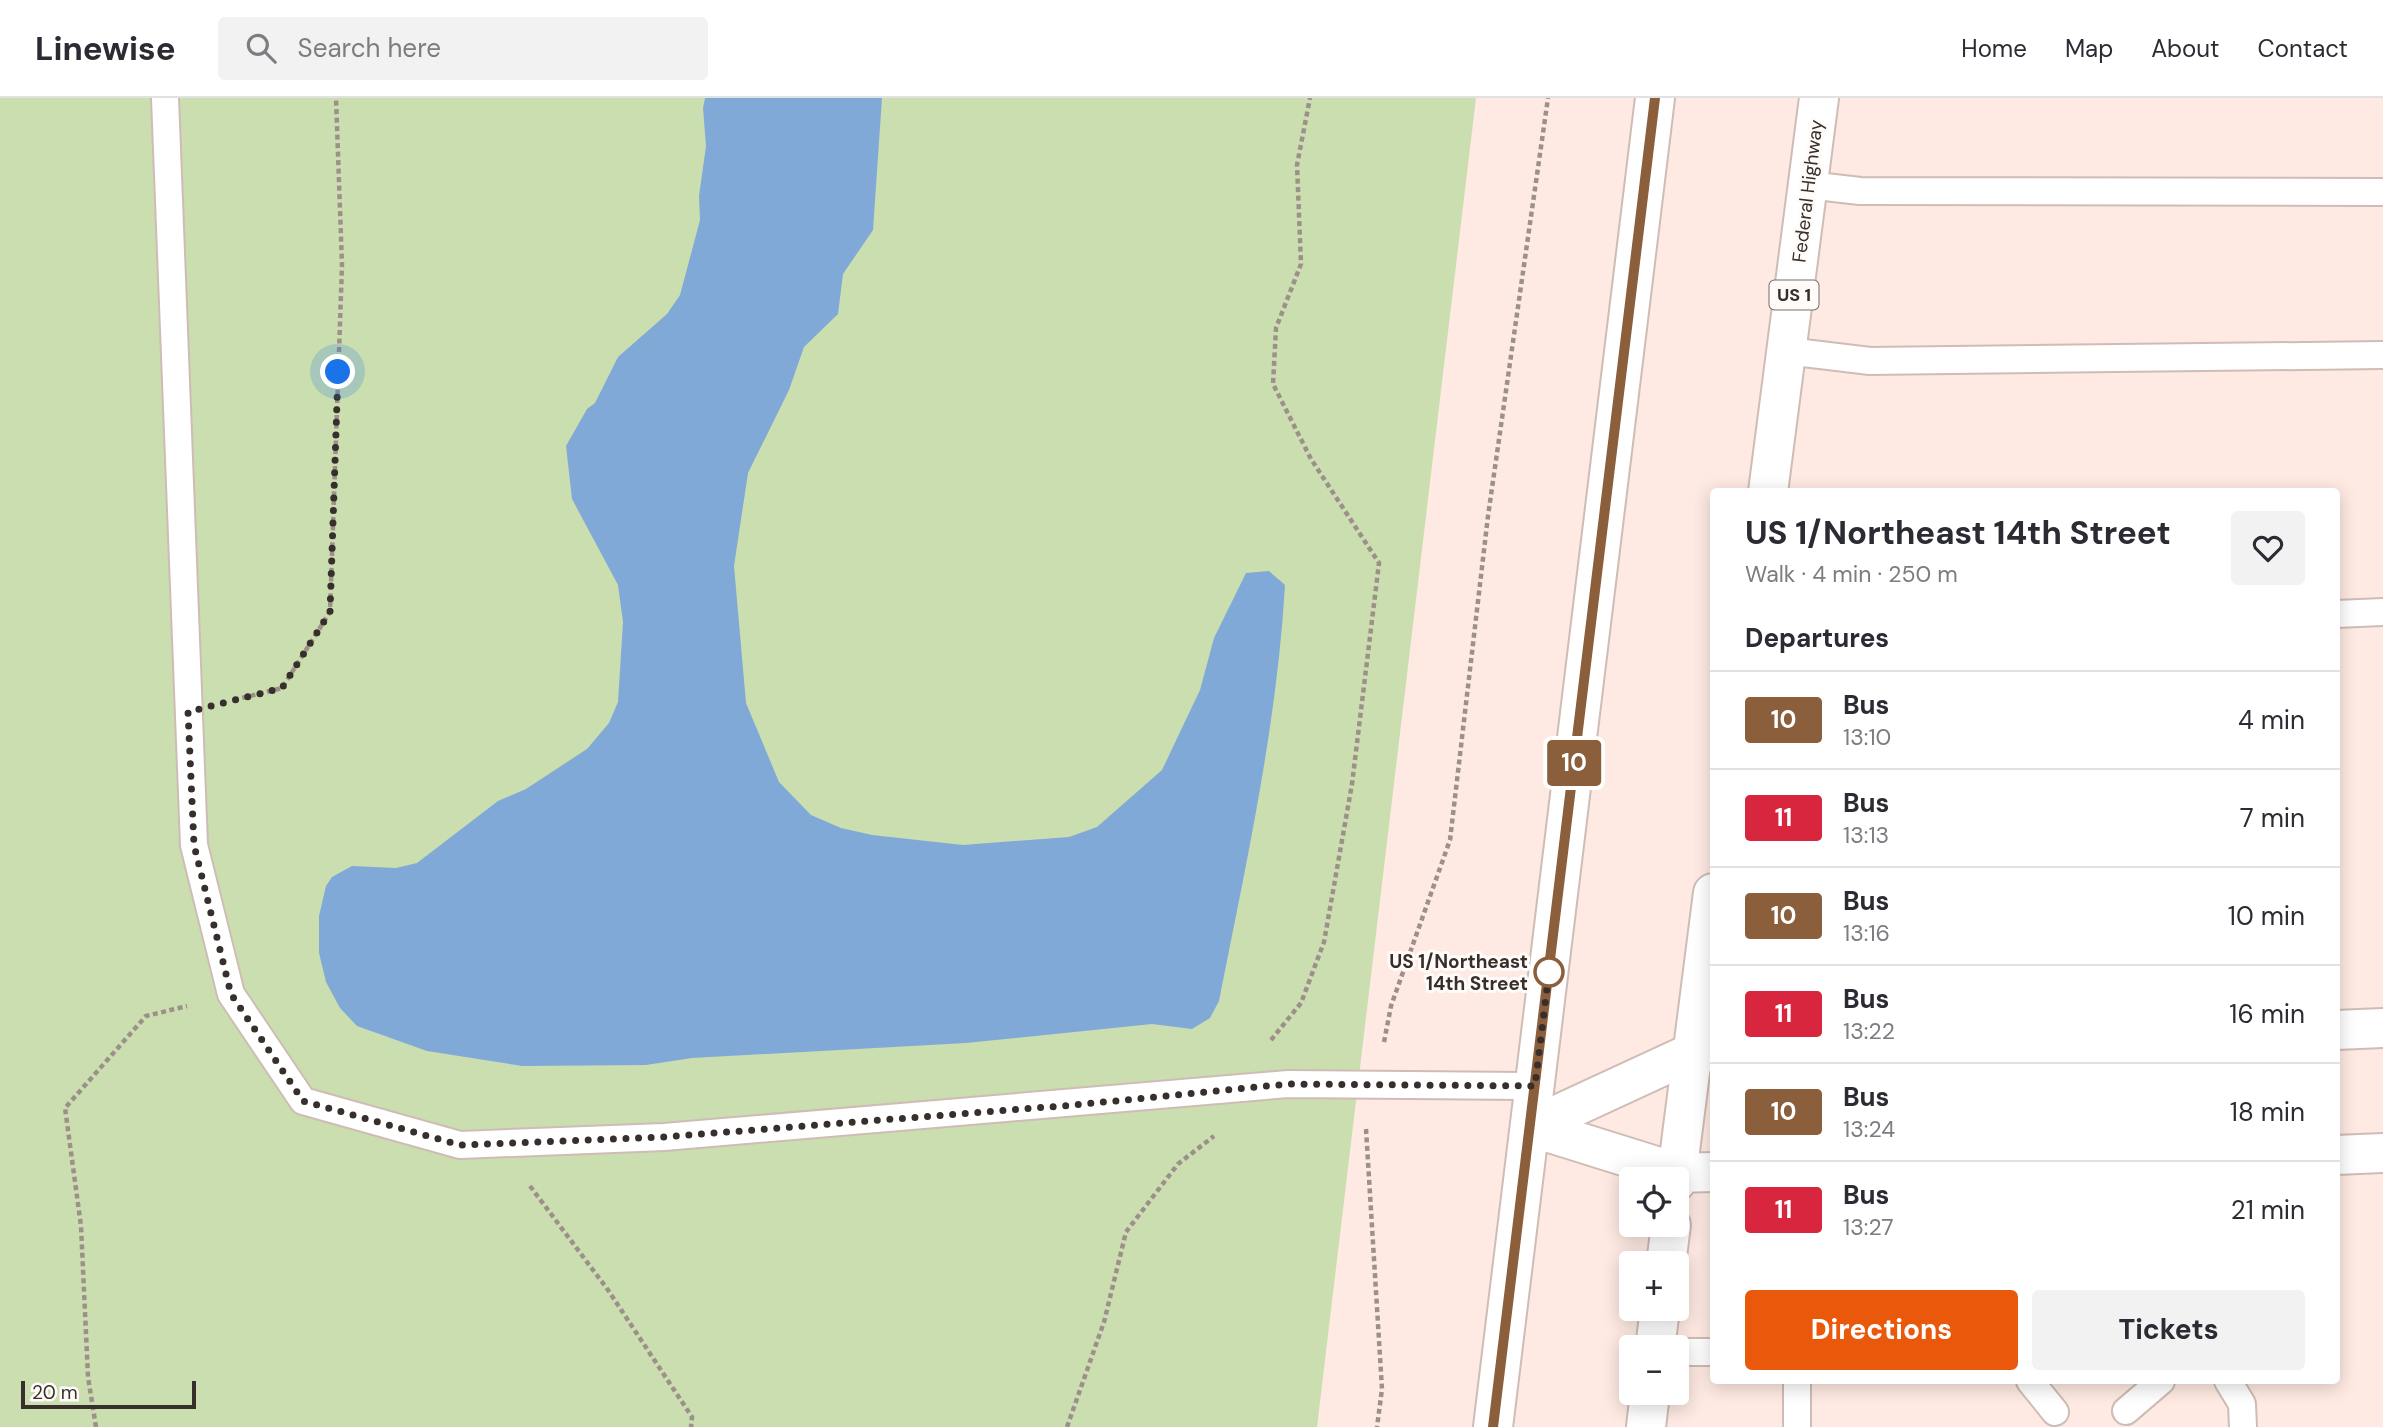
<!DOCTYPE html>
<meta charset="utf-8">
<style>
body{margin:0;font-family:"DM Sans",sans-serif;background:#f2f2f3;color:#2b2b33;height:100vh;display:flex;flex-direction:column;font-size:26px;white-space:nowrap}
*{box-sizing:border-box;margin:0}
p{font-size:23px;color:#7c7c81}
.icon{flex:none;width:38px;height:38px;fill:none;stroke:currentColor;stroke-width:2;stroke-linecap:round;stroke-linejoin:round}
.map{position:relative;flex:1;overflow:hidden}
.side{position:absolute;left:1710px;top:390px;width:630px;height:896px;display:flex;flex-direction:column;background:#fff;border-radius:7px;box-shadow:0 4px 18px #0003}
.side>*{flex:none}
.badge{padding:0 14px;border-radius:5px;font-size:24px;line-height:46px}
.tools{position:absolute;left:1619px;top:1069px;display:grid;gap:14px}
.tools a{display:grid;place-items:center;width:70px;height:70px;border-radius:7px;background:#fff;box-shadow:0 4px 18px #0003;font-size:35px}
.scale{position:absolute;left:21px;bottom:18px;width:175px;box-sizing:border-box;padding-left:7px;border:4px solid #372f2c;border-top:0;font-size:19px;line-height:24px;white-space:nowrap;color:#372f2c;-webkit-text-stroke:5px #fffbf9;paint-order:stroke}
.you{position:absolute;width:35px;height:35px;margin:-18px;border:5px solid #fff;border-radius:50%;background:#1a73e8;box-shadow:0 0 0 10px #1a73e833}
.map>.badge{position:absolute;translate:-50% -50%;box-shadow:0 0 0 4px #fff}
h2{padding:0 35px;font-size:26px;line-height:63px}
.round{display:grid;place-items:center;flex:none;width:74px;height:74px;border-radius:7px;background:#f2f2f3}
.headline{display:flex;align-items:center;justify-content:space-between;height:119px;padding:0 35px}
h1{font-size:33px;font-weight:700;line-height:52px}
.button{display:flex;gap:14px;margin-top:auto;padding:14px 35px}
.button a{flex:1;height:80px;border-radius:7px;background:#ea580c;color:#fff;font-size:28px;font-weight:700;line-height:80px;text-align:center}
.button a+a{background:#f2f2f3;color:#2b2b33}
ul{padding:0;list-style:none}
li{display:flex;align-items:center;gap:21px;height:98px;padding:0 35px;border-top:2px solid #e1e1e2}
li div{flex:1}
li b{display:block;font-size:26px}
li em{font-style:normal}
li .badge{min-width:77px;font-weight:700;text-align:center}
header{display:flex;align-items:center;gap:42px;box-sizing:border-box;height:98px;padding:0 35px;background:#fff;border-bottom:2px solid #e1e1e2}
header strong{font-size:33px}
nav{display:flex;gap:38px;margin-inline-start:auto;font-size:24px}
.search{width:490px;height:63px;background:#f2f2f3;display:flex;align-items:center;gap:18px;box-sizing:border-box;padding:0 24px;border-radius:7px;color:#7c7c81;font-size:26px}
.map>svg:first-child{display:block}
.green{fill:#cadeb0}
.water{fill:#81a9d7}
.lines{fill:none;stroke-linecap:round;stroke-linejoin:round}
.lane-casing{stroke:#cfbcb5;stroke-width:30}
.secondary-casing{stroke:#cfbcb5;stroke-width:42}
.primary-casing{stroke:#cfbcb5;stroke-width:42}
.path{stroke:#9d8f89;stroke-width:4.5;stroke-dasharray:5 3.5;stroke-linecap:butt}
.lane{stroke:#fff;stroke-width:26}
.secondary{stroke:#fff;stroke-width:38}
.primary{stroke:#fff;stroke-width:38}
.line-casing{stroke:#fff;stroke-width:16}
.line{stroke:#8b5e3c;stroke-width:10}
.walk{stroke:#372f2c;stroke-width:7;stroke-dasharray:0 12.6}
.stop-dot{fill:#fff;stroke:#8b5e3c;stroke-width:3.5}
.labels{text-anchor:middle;stroke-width:6;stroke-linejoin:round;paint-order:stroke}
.shield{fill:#fffbf9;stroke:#736c6a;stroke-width:2}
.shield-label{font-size:18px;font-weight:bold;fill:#372f2c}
.street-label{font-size:19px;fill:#372f2c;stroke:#fffbf9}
.stop-label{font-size:19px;font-weight:bold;fill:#372f2c;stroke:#fffbf9;text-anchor:end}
</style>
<header>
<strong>Linewise</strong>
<div class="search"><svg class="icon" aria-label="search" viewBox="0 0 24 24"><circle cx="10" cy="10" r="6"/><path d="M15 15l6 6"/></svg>Search here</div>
<nav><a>Home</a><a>Map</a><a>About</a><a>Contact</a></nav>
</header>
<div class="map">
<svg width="2383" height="1329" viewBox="0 0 2383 1329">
<rect width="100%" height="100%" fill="#feeae2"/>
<path class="green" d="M0 0H1476L1317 1329H0Z"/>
<path class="water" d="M705 0H882L873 132 843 176 838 216 804 249 789 292 748 375 734 468 746 605 779 684 811 717 841 730 872 737 963 747 1069 739 1097 729 1162 672 1200 592 1214 540 1246 475 1269 473 1285 487C1277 627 1246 766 1219 903L1210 920 1192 931 1152 926 966 945 692 960 646 967 522 968 427 953 357 928 340 910 326 884 319 855V818L326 788 332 779 352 768 396 770 417 765 498 703 526 691 587 651 609 625 618 604 623 524 618 487 572 401 566 348 587 311 595 305 618 259 667 216 680 197 700 122 699 98 706 48 703 10Z"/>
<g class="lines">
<g class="lane-casing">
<path id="lane" d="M165 0 194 747 231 896 303 1003 460 1047 664 1039 1288 986 1535 988
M1808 87 1860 93 2383 94
M1787 253 1870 263 2383 257
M2336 516 2383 514
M1676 1254H1713
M1797 1283V1329
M2030 1283 2055 1314
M2228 1283 2242 1306 2243 1329
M2126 1313 2161 1283"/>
</g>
<g class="secondary-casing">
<path id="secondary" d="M2336 932 2383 930
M1531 1029 1691 955 1713 954
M1531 1029 1678 1075 1713 1074
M2336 1057 2383 1055"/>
</g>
<g class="primary-casing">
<path id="primary" d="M1768 394 1819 0
M1676 1084 1713 795
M1666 1166 1671 1127
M1655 1250 1660 1211
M1493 1329 1655 0
M1646 1329 1650 1295"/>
</g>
<path class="path" d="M234 602 282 590 330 514 342 167 336 0
M1271 942 1301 905 1324 844 1352 686 1379 465 1311 361 1273 286 1276 230 1301 166 1297 67 1310 0
M1384 944 1391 908 1450 742 1488 418 1548 0
M1366 1031 1382 1291 1377 1329
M530 1088 608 1192 692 1319 691 1329
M96 1329 88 1279 81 1128 65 1010 146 918 187 908
M1067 1329 1104 1224 1126 1134 1178 1066 1214 1038"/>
<use href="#lane" class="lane"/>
<use href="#secondary" class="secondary"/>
<use href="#primary" class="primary"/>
</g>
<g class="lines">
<g class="line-casing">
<path id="line" d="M1493 1329 1655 0"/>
</g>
<use href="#line" class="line"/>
<path class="walk" d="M338 274 330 514 282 590 188 614 194 747 231 896 303 1003 460 1047 664 1039 1074 1007 1288 986 1535 988 1549 874"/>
</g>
<circle class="stop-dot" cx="1549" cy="874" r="14"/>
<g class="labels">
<rect class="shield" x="1769.5" y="182.5" width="49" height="29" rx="5"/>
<g class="shield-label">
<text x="1794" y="203">US 1</text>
</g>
<g class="street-label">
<text transform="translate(1807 93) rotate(-83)" y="7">Federal Highway</text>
</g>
<g class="stop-label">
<text x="1528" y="870">US 1/Northeast<tspan x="1528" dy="22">14th Street</tspan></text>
</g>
</g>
</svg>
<div class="tools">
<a><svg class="icon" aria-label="locate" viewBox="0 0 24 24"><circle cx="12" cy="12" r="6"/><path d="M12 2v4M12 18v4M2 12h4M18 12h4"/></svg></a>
<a>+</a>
<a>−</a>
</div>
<div class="scale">20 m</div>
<div class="you" style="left:338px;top:274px"></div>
<b class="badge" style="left:1574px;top:665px;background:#8b5e3c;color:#fff">10</b>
<section class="side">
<div class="headline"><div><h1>US 1/Northeast 14th Street</h1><p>Walk · 4 min · 250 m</p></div><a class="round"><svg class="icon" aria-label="heart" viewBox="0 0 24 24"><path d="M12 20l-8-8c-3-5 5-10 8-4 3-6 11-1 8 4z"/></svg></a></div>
<h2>Departures</h2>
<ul>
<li><span class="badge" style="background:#8b5e3c;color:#fff">10</span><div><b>Bus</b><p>13:10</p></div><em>4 min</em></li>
<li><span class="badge" style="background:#d7263d;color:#fff">11</span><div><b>Bus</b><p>13:13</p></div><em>7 min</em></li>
<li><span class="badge" style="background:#8b5e3c;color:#fff">10</span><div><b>Bus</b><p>13:16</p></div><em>10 min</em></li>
<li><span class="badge" style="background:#d7263d;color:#fff">11</span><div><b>Bus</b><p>13:22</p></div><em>16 min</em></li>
<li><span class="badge" style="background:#8b5e3c;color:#fff">10</span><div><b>Bus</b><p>13:24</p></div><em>18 min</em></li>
<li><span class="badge" style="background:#d7263d;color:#fff">11</span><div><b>Bus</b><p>13:27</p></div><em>21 min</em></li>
</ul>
<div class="button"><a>Directions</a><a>Tickets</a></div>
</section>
</div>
